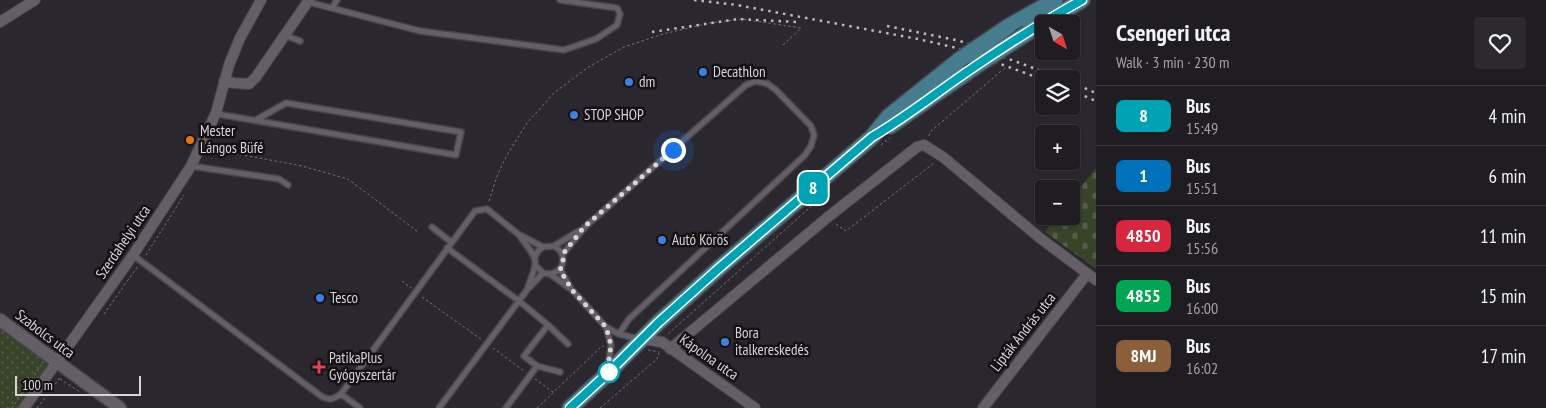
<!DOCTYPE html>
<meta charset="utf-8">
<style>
body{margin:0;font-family:"PT Sans Narrow",sans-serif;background:#2d2a2f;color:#f1f3f6;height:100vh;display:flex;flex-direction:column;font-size:19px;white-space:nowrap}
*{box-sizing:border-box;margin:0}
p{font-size:16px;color:#a2a2a5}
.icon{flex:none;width:28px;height:28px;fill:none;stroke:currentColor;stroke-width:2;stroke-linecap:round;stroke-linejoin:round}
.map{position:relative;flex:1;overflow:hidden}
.panel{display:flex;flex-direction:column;background:#201d22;width:450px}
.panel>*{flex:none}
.badge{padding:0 10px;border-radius:8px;font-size:18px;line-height:32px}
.needle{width:32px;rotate:141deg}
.tools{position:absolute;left:1035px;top:15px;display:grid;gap:10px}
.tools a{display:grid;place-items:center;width:45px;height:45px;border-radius:5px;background:#201d22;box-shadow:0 1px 4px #0004,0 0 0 1px #3d3b40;font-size:25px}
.scale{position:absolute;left:15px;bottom:12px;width:126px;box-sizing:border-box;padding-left:5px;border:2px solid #d8d5da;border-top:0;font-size:14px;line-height:18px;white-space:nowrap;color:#d8d5da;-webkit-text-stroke:4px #131114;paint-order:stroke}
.you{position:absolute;width:25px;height:25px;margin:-12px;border:4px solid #fff;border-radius:50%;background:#1a73e8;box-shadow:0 0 0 8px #1a73e833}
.map>.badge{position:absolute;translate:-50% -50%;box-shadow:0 0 0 2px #fff}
.round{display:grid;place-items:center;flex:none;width:52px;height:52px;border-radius:5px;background:#2d2a2f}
.summary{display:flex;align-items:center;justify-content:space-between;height:85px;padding:0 20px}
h1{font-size:24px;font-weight:800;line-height:38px}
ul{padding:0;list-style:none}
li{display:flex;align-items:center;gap:15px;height:60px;padding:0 20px;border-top:1px solid #3d3b40}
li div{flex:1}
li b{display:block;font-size:19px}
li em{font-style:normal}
li .badge{min-width:55px;font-weight:700;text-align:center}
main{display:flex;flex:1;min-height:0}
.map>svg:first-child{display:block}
.grass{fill:url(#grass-dots)}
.cemetery{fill:url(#cemetery-stones)}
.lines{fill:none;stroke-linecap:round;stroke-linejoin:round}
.service-casing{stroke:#474349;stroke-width:8}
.minor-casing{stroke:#474349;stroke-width:12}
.tertiary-casing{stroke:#474349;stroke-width:15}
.primary-casing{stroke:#474349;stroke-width:18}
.path{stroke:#757178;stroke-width:1;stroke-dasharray:2.5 2.5;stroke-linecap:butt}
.service{stroke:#645f67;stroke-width:5}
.minor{stroke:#645f67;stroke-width:10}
.tertiary{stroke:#645f67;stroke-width:12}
.primary{stroke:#457d8f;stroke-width:15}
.rail{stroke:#bebbc0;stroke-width:2.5;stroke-dasharray:2.5 5;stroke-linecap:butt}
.primary-bridge-casing{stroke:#474349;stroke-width:18;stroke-linecap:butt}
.primary-bridge{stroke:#457d8f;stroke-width:15}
.line-casing{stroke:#fff;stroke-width:11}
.line{stroke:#00a3b4;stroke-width:8}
.walk{stroke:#d8d5da;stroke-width:5;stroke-dasharray:0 9}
.shop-dot{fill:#3f7fe0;stroke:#131114;stroke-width:2}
.food-dot{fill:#e8710a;stroke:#131114;stroke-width:2}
.health-dot{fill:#e0444e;stroke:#131114;stroke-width:2}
.stop-dot{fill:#fff;stroke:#00a3b4;stroke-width:2.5}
.labels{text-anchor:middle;stroke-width:5;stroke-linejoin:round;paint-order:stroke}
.poi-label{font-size:15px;fill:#d8d5da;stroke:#131114;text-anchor:start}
.street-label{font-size:15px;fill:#d8d5da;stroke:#131114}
</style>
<main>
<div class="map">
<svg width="1096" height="408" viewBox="0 0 1096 408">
<defs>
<pattern id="grass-dots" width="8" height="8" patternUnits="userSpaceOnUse" patternTransform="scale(1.25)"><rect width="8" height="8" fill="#384329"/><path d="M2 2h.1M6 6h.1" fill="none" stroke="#545d47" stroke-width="1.8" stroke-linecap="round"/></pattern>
<pattern id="cemetery-stones" width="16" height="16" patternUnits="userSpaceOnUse" patternTransform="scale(1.25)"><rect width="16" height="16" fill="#384329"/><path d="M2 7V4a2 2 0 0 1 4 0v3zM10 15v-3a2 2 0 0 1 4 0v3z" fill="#545d47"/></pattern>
</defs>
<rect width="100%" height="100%" fill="#2b272e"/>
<path class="grass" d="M0 323 53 363 21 408H0Z"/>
<path class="cemetery" d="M1096 168V269L1045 232 1057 216H1071V199Z"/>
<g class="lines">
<g class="service-casing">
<path id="service" d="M308 2 420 31 564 50 596 39 617 25 620 14 617 8 560 0
M332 8 337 0
M284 35 300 41
M216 113 223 115 456 155 461 132 286 103 256 120
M191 166 279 179 288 185
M432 227 451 242
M519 235C537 260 540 257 528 287
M447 248 519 301 548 325 524 356 537 366 506 408
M563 254 585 227 746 85 756 81 768 84 776 90 811 126 814 135 811 146 805 155 629 319 619 334
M133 255 321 396C329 401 334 399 341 394L475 211 487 209 518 234 543 247
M535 257 538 251 543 247 554 246 579 231
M536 266 543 273 550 274 572 290 606 327 619 334 639 339
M560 269 571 289
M550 274C565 271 568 254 554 246
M548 325 568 344
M606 327 611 345 608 368
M537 366 560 372
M341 394 360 408
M439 408 527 290 543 273"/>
</g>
<g class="minor-casing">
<path id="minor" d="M0 22 35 0
M224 81 234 83 249 84 256 77 309 0
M642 339 662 342 755 408
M670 349 828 217 917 147 924 145 943 157 1040 238 1096 280
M24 408 133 255 191 166 216 113 229 65 240 38 261 0
M983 408 1087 274"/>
</g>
<g class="tertiary-casing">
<path id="tertiary" d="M0 320 120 408"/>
</g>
<g class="primary-casing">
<path id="primary" d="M1009 26 1055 0
M1027 33 1082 0
M890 126 976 66
M570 408 607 374 658 323 718 269 872 137 889 116 959 60"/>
</g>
<path class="path" d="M929 136 930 132 1006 67
M881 145 890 138
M211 149 216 152 249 156 302 166 348 179 418 232
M489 201 497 176 507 155 527 123 554 93 587 68 624 47 663 34 710 23 742 19 801 28 783 45
M836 224 846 231 934 163
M146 255 184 195
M402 281 411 288
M422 297 482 340
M104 314 138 266
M668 334 816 202
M493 348 524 371
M648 350 659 352
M60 379 80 392
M535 379 553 392
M12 408 42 364
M37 408 50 392 60 377
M537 408 601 347 604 346
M600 408 657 359 659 353"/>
<use href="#service" class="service"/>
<use href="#minor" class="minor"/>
<use href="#tertiary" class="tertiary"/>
<use href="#primary" class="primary"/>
<path class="rail" d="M694 0 737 5 918 39 957 48 1044 80
M887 26 960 41 1063 79
M652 32 738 19 796 22
M1071 82 1096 93
M1071 90 1096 101"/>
<g class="primary-bridge-casing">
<path id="primary-bridge" d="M959 60 1009 26
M976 66 1027 33"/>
</g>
<use href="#primary-bridge" class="primary-bridge"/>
</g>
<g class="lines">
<g class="line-casing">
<path id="line" d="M570 408 607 374 658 323 718 269 872 137C908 116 941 89 977 65 1011 42 1046 20 1082 0"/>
</g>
<use href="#line" class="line"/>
<path class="walk" d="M609 372 607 374 611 345 606 327 572 290 560 270 563 263V254L584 227 673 150"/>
</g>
<g class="shop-dot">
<circle cx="703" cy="72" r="5"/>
<circle cx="629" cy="82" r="5"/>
<circle cx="574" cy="115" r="5"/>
<circle cx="662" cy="240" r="5"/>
<circle cx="320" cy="298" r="5"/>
<circle cx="725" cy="342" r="5"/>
</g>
<circle class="food-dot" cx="190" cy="140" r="5"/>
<path class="health-dot" d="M316.5 359.5h5v5h5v5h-5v5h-5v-5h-5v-5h5z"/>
<circle class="stop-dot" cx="609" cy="372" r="10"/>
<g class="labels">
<g class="poi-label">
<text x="713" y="77">Decathlon</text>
<text x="639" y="87">dm</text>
<text x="584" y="120">STOP SHOP</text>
<text x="200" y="136">Mester<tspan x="200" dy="17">Lángos Büfé</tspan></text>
<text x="672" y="245">Autó Körös</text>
<text x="330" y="303">Tesco</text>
<text x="735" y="338">Bora<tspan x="735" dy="17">italkereskedés</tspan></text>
<text x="329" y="363">PatikaPlus<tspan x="329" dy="17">Gyógyszertár</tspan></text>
</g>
<g class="street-label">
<text transform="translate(123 242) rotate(-56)" y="5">Szerdahelyi utca</text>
<text transform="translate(1023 332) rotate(-52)" y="5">Lipták András utca</text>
<text transform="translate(45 334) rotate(37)" y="5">Szabolcs utca</text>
<text transform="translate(709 357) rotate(35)" y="5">Kápolna utca</text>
</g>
</g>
</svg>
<div class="tools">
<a><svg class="needle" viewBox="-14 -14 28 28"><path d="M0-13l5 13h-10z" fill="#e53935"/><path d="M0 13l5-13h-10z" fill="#a2a2a5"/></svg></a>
<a><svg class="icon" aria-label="layers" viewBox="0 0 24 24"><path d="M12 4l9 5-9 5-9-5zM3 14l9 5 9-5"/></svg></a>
<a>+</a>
<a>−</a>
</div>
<div class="scale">100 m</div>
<div class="you" style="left:673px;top:150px"></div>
<b class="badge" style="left:813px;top:188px;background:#00a3b4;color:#fff">8</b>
</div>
<section class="panel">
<div class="summary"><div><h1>Csengeri utca</h1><p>Walk · 3 min · 230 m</p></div><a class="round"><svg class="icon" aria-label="heart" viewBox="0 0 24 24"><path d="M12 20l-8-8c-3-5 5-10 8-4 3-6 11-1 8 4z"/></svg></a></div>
<ul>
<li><span class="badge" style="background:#00a3b4;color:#fff">8</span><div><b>Bus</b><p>15:49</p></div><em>4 min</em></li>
<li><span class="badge" style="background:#0072bc;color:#fff">1</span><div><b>Bus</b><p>15:51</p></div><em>6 min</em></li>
<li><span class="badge" style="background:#d7263d;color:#fff">4850</span><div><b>Bus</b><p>15:56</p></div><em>11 min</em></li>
<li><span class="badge" style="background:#00a651;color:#fff">4855</span><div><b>Bus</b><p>16:00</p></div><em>15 min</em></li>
<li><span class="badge" style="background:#8b5e3c;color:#fff">8MJ</span><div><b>Bus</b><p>16:02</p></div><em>17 min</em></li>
</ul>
</section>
</main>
